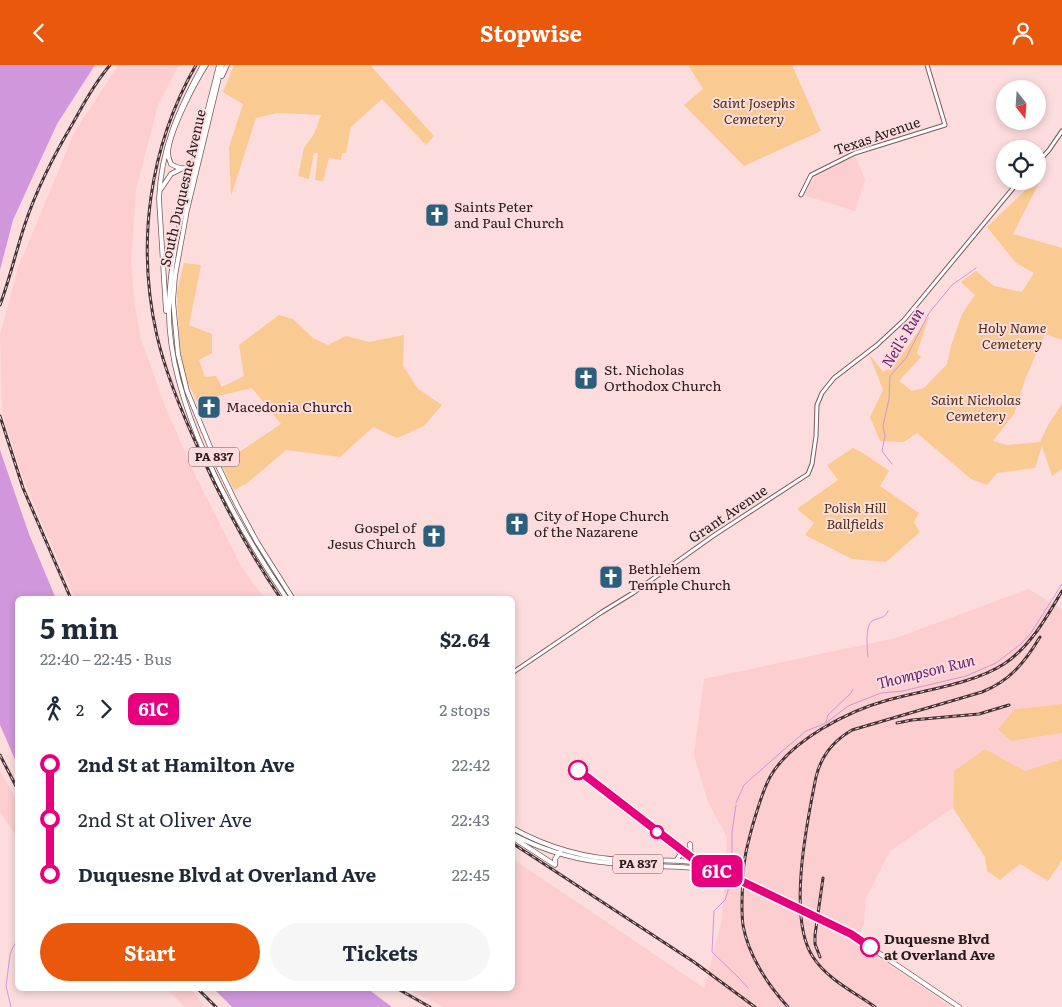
<!DOCTYPE html>
<meta charset="utf-8">
<style>
body{margin:0;font-family:Literata,serif;background:#f6f6f7;color:#1f2937;height:100vh;display:flex;flex-direction:column;font-size:19px;white-space:nowrap}
*{box-sizing:border-box;margin:0}
p{font-size:16px;color:#747a83}
.icon{flex:none;width:28px;height:28px;fill:none;stroke:currentColor;stroke-width:2;stroke-linecap:round;stroke-linejoin:round}
.map{position:relative;flex:1;overflow:hidden}
.side{position:absolute;left:15px;top:531px;width:500px;height:395px;display:flex;flex-direction:column;background:#fff;border-radius:8px;box-shadow:0 2px 8px #0003}
.side>*{flex:none}
.badge{padding:0 10px;border-radius:8px;font-size:18px;line-height:32px}
.needle{width:32px;rotate:163deg}
.tools{position:absolute;left:996px;top:15px;display:grid;gap:10px}
.tools a{display:grid;place-items:center;width:50px;height:50px;border-radius:50%;background:#fff;box-shadow:0 2px 8px #0003;font-size:25px}
.map>.badge{position:absolute;translate:-50% -50%;box-shadow:0 0 0 2px #fff}
.legs{display:flex;align-items:center;gap:8px;height:55px;padding:0 25px;font-size:16px}
.legs p{margin-inline-start:auto}
.summary{display:flex;align-items:center;justify-content:space-between;height:85px;padding:0 25px}
h1{font-size:28px;font-weight:700;line-height:38px}
.cta{display:flex;gap:10px;margin-top:auto;padding:10px 25px}
.cta a{flex:1;height:58px;border-radius:30px;background:#ea580c;color:#fff;font-size:20px;font-weight:700;line-height:58px;text-align:center}
.cta a+a{background:#f6f6f7;color:#1f2937}
ul{padding:0 25px;list-style:none}
li{display:flex;align-items:center;gap:18px;height:55px;font-size:19px}
li i{display:grid;place-items:center;width:8px;height:100%;margin:0 6px;background:currentColor}
li i::after{content:'';width:12px;height:12px;margin:-6px;border:4px solid;border-radius:50%;background:#fff}
li p{margin-inline-start:auto}
li:first-child i{background:linear-gradient(#0000 50%,currentColor 0)}
li:last-child i{background:linear-gradient(currentColor 50%,#0000 0)}
header{display:flex;justify-content:space-between;align-items:center;height:65px;padding:0 25px;background:#ea580c;color:#fff;font-size:22px;font-weight:700}
.map>svg:first-child{display:block}
.built{fill:#fdcecf}
.green{fill:#f9ca91}
.water{fill:#d097dd}
.lines{fill:none;stroke-linecap:round;stroke-linejoin:round}
.stream{stroke:#d097dd;stroke-width:1}
.minor-casing{stroke:#7a595b;stroke-width:5}
.major-casing{stroke:#7a595b;stroke-width:5.5}
.minor{stroke:#fff;stroke-width:3}
.major{stroke:#fff;stroke-width:4}
.rail-casing{stroke:#443435;stroke-width:3}
.rail{stroke:#fcdcdd;stroke-width:1;stroke-dasharray:4;stroke-linecap:butt}
.major-bridge-casing{stroke:#7a595b;stroke-width:5.5;stroke-linecap:butt}
.major-bridge{stroke:#fff;stroke-width:4}
.line-1-casing{stroke:#fff;stroke-width:11}
.line-1{stroke:#e6007e;stroke-width:8}
.stop-1-dot{fill:#fff;stroke:#e6007e;stroke-width:2.5}
.labels{text-anchor:middle;stroke-width:4;stroke-linejoin:round;paint-order:stroke}
.shield{fill:#fcdcdd;stroke:#685656;stroke-width:1}
.shield-label{font-size:12px;font-weight:bold;fill:#291c1c}
.park-label{font-size:14px;font-style:italic;fill:#483010;stroke:#fcdcdd}
.street-label{font-size:14px;fill:#291c1c;stroke:#fcdcdd}
.poi-label{font-size:14px;fill:#291c1c;stroke:#fcdcdd;text-anchor:start}
.stop-label{font-size:14px;font-weight:bold;fill:#291c1c;stroke:#fcdcdd;text-anchor:start}
.water-label{font-size:15px;font-style:italic;fill:#611d70;stroke:#fcdcdd}
</style>
<header><svg class="icon" aria-label="back" viewBox="0 0 24 24"><path d="M15 5l-7 7 7 7"/></svg>Stopwise<svg class="icon" aria-label="person" viewBox="0 0 24 24"><circle cx="12" cy="8" r="4"/><path d="M4 21q1-7 8-7t8 7"/></svg></header>
<div class="map">
<svg width="1062" height="942" viewBox="0 0 1062 942">
<rect width="100%" height="100%" fill="#fcdcdd"/>
<path class="built" d="M118 0H179L158 40 136 125 131 196 135 242 141 274 166 344 196 412 241 501 265 534H75L22 411 2 347 0 270 18 203 74 68Z
M855 91 865 114 855 146 803 130 816 110Z
M1029 524 1062 545V639L1015 644 1011 676 1062 668V694L1025 706 985 684 954 706 953 743 890 786 866 833 864 859 856 877 951 942H444L408 924H512L513 794 704 923 722 855 727 772 708 737 694 690 704 614 896 573Z
M0 706 17 736V772L0 747Z
M167 924H191L205 942H185Z"/>
<path class="green" d="M234 0H370L434 71 426 80 382 34 351 62 346 88H342L341 95 329 93 323 116 315 115 318 88H314L309 114 298 111 304 83 314 69 321 50 277 48 256 53 231 131 229 82 243 39 223 27Z
M688 0H792L821 66 744 101 684 40 703 24Z
M1045 106 1013 169 1062 183V275L1045 269 1026 312 1014 349 993 376 1007 380 1040 377 1048 360 1062 339V404L1052 411 1042 381 1035 403 997 408 987 420 971 414 917 368 904 377 880 376 870 352 883 325 869 289 883 307 894 301 929 251 917 288 921 292 899 316 912 326 924 323 947 299 951 281 962 249 975 230 961 217 976 206 994 221 1022 227 1034 208 1016 198 987 162 1035 116H1038V114Z
M184 198 201 200 189 260 212 269V288L199 295 205 312 216 311 222 322 244 311 239 280 279 250 293 254 313 273 328 280 346 271 369 277 404 270 403 301 418 324 442 340 424 361 397 373 373 362 340 392 286 385 246 419 234 425 221 399 281 359 252 323 197 336 184 310 179 274 177 227Z
M853 383 863 388 889 406 880 421 919 448 914 457 920 467 886 497 852 494 805 470 814 458 797 444 838 415 827 400Z
M1062 639V668L1011 676 998 664 1015 644Z
M985 684 1025 706 1062 694V795L1048 816 1020 799 1000 815 987 806 985 792 953 743 954 706Z"/>
<path class="water" d="M0 0H95L57 59 13 155 0 205Z
M0 385 29 469 56 534H18L17 699 0 660Z
M214 924H368L392 942H232Z"/>
<g class="lines">
<path class="stream" d="M892 399 882 386 885 371 883 361 889 334 890 311 906 293 929 248 952 220 976 203
M868 592C867 583 865 561 872 556 879 552 885 554 888 546
M826 657 828 650 851 628 853 624
M736 738 744 720 788 681 806 666 826 658 848 641 881 628 903 626 966 611 996 598 1021 579 1031 568 1062 519
M736 740 732 767V797L728 826 725 835 714 846 712 887 738 912 748 923
M11 942 6 921 10 890 13 882 18 874"/>
<g class="minor-casing">
<path id="minor" d="M1038 97 1049 85 1062 66
M801 130 811 110 855 88 945 60 927 0
M512 608 602 547 633 528 713 471 808 409 812 399 816 371 817 340 822 328 834 313 877 280 904 255 1019 116"/>
</g>
<g class="major-casing">
<path id="major" d="M219 0C209 40 198 81 189 121 179 160 170 199 169 240 166 336 234 456 287 534
M222 0 187 145 175 211 173 236 178 289 187 326 218 401 237 440 257 477 293 534
M222 11 227 0
M193 96C188 106 179 104 171 99 169 95 168 92 168 87 170 65 194 19 206 0
M161 124 171 109 181 104
M166 246 159 134C161 83 179 44 203 0
M512 763C548 783 587 794 627 795 647 796 691 793 708 801 714 803 719 807 725 810
M512 769C540 784 569 793 600 797 638 802 677 800 715 805
M512 772 555 800
M690 779 691 792
M681 784 698 797
M676 796 680 790 678 783
M555 800V794L560 787
M837 863 855 872 959 942"/>
</g>
<use href="#minor" class="minor"/>
<use href="#major" class="major"/>
<g class="rail-casing">
<path id="rail" d="M196 0C149 82 136 179 157 271 166 310 182 348 199 385 222 437 249 487 281 534
M0 240C10 213 16 186 25 159 37 123 54 90 73 58 84 38 95 18 110 0
M0 351 23 423 71 534
M897 658 912 655 979 649 1009 640
M0 690 18 725
M512 778 694 897 755 942
M820 892 815 879V870L823 813
M198 924 216 942
M398 924 430 942
M788 942C768 920 748 890 743 860 741 845 742 829 743 814 743 795 748 778 753 759 758 743 762 727 770 712 791 675 848 646 888 635 924 625 973 619 1004 599 1031 581 1046 553 1062 526
M875 942C854 927 827 914 813 892 787 853 807 757 816 712 821 691 833 676 852 665L982 627C1010 616 1025 597 1040 572"/>
</g>
<use href="#rail" class="rail"/>
<g class="major-bridge-casing">
<path id="major-bridge" d="M725 810 837 863"/>
</g>
<use href="#major-bridge" class="major-bridge"/>
</g>
<g class="lines">
<g class="line-1-casing">
<path id="line-1" d="M578 705 696 796 708 800 851 869 870 882"/>
</g>
<use href="#line-1" class="line-1"/>
</g>
<defs>
<g id="church-square" transform="scale(1.25)"><rect x="-9" y="-9" width="18" height="18" rx="4" fill="#2c5f7c" stroke="#fcdcdd"/><path d="M-1.2-6h2.4v3.5h3.3v2.4h-3.3V6h-2.4V-.1h-3.3v-2.4h3.3Z" fill="#fff"/></g>
</defs>
<g fill-rule="evenodd">
<use href="#church-square" x="437" y="150"/>
<use href="#church-square" x="586" y="313"/>
<use href="#church-square" x="209" y="342"/>
<use href="#church-square" x="517" y="459"/>
<use href="#church-square" x="434" y="471"/>
<use href="#church-square" x="611" y="512"/>
</g>
<g class="stop-1-dot">
<circle cx="578" cy="705" r="9"/>
<circle cx="657" cy="767" r="6"/>
<circle cx="870" cy="882" r="9"/>
</g>
<g class="labels">
<g class="shield">
<rect x="189" y="382.5" width="50" height="19" rx="4"/>
<rect x="613" y="789.5" width="50" height="19" rx="4"/>
</g>
<g class="shield-label">
<text x="214" y="396">PA 837</text>
<text x="638" y="803">PA 837</text>
</g>
<g class="park-label">
<text x="754" y="43">Saint Josephs<tspan x="754" dy="16">Cemetery</tspan></text>
<text x="1012" y="268">Holy Name<tspan x="1012" dy="16">Cemetery</tspan></text>
<text x="976" y="340">Saint Nicholas<tspan x="976" dy="16">Cemetery</tspan></text>
<text x="855" y="448">Polish Hill<tspan x="855" dy="16">Ballfields</tspan></text>
</g>
<g class="street-label">
<text transform="translate(877 71) rotate(-19)" y="5">Texas Avenue</text>
<text transform="translate(183 123) rotate(-77)" y="5">South Duquesne Avenue</text>
<text transform="translate(728 449) rotate(-34)" y="5">Grant Avenue</text>
</g>
<g class="poi-label">
<text x="454" y="147">Saints Peter<tspan x="454" dy="16">and Paul Church</tspan></text>
<text x="604" y="310">St. Nicholas<tspan x="604" dy="16">Orthodox Church</tspan></text>
<text x="226" y="347">Macedonia Church</text>
<text x="534" y="456">City of Hope Church<tspan x="534" dy="16">of the Nazarene</tspan></text>
<text x="416" y="468" text-anchor="end">Gospel of<tspan x="416" dy="16">Jesus Church</tspan></text>
<text x="628" y="509">Bethlehem<tspan x="628" dy="16">Temple Church</tspan></text>
</g>
<g class="stop-label">
<text x="884" y="879">Duquesne Blvd<tspan x="884" dy="16">at Overland Ave</tspan></text>
</g>
<g class="water-label">
<text transform="translate(903 273) rotate(-59)" y="5">Neil's Run</text>
<text transform="translate(926 607) rotate(-14)" y="5">Thompson Run</text>
</g>
</g>
</svg>
<div class="tools">
<a><svg class="needle" viewBox="-14 -14 28 28"><path d="M0-13l5 13h-10z" fill="#e53935"/><path d="M0 13l5-13h-10z" fill="#747a83"/></svg></a>
<a><svg class="icon" aria-label="locate" viewBox="0 0 24 24"><circle cx="12" cy="12" r="6"/><path d="M12 2v4M12 18v4M2 12h4M18 12h4"/></svg></a>
</div>
<b class="badge" style="left:717px;top:806px;background:#e6007e;color:#fff">61C</b>
<section class="side">
<div class="summary"><div><h1>5 min</h1><p>22:40 – 22:45 · Bus</p></div><b>$2.64</b></div>
<div class="legs"><svg class="icon" aria-label="walk" viewBox="0 0 24 24"><circle cx="13" cy="4" r="2"/><path d="M13 8l-2 6 4 7M11 14l-3 7M7 12l3-4h3l4 4"/></svg>2<svg class="icon" aria-label="forward" viewBox="0 0 24 24"><path d="M9 5l7 7-7 7"/></svg><b class="badge" style="background:#e6007e;color:#fff">61C</b><p>2 stops</p></div>
<ul>
<li><i style="color:#e6007e"></i><b>2nd St at Hamilton Ave</b><p>22:42</p></li>
<li><i style="color:#e6007e"></i><span>2nd St at Oliver Ave</span><p>22:43</p></li>
<li><i style="color:#e6007e"></i><b>Duquesne Blvd at Overland Ave</b><p>22:45</p></li>
</ul>
<div class="cta"><a>Start</a><a>Tickets</a></div>
</section>
</div>
